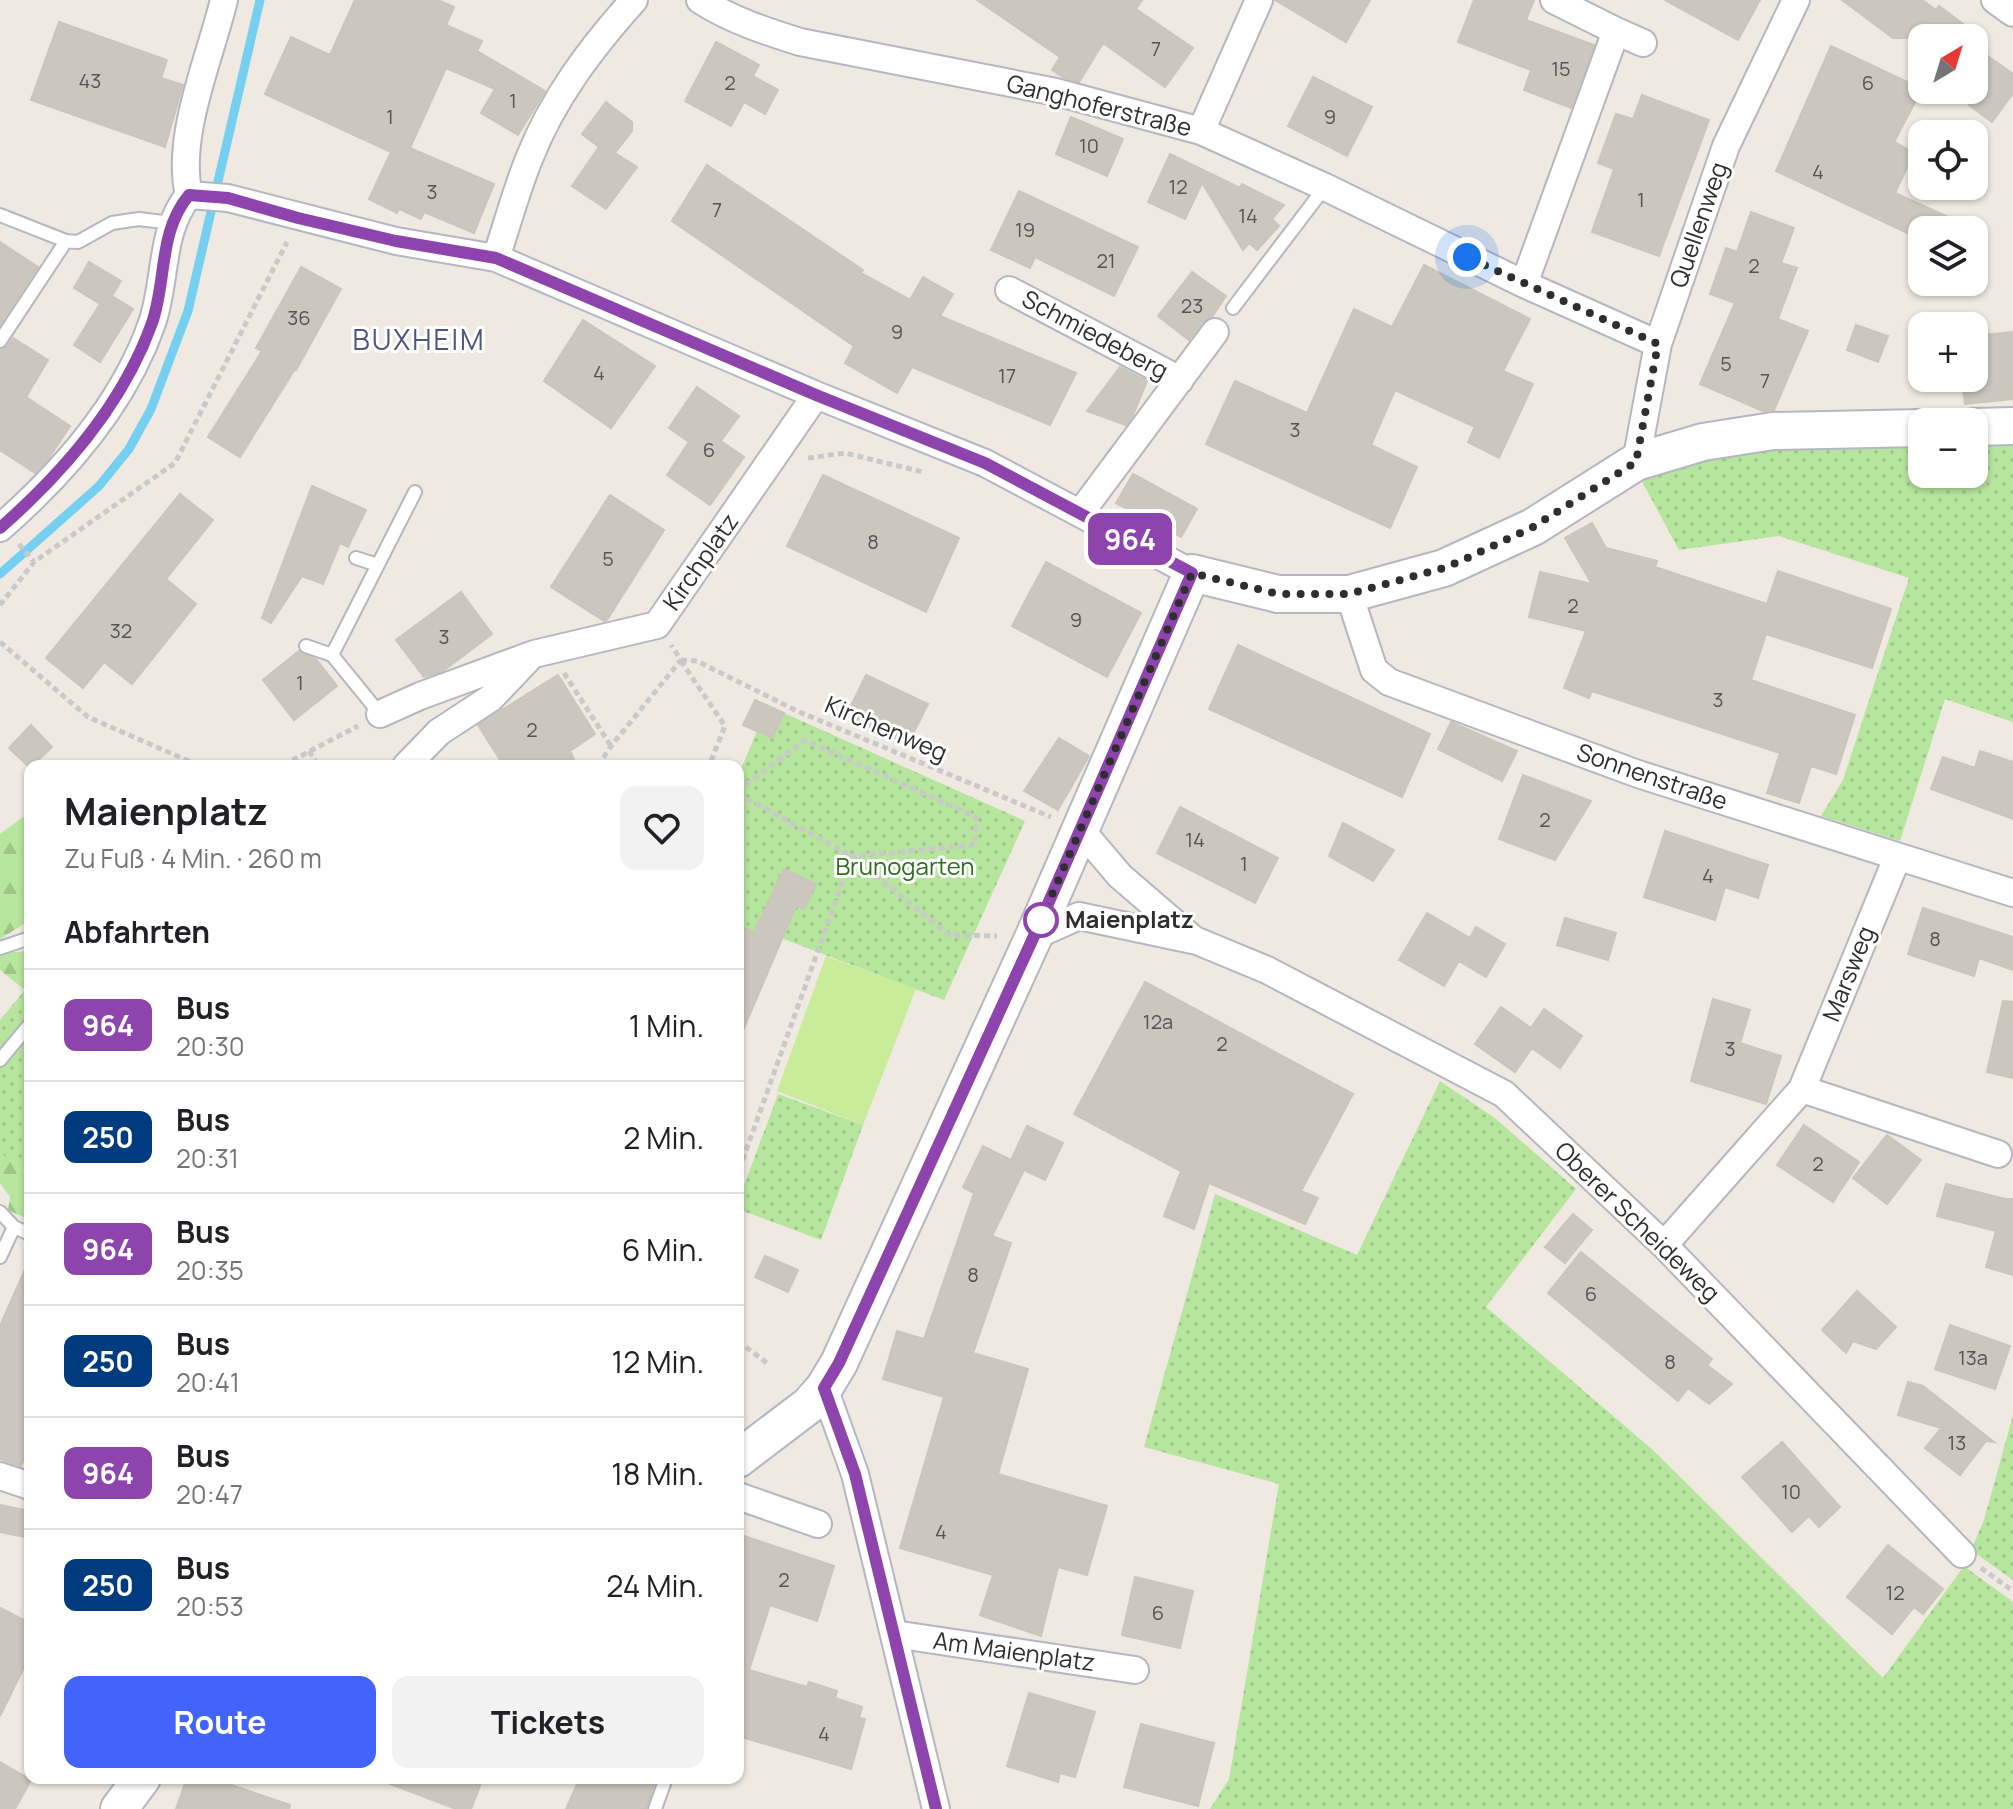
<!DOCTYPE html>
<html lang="de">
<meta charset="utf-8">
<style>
body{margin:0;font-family:Manrope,sans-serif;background:#f2f2f2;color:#202124;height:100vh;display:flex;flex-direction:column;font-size:30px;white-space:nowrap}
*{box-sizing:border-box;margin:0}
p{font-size:26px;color:#757577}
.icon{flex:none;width:44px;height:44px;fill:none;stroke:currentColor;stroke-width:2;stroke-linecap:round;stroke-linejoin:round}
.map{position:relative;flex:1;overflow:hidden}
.side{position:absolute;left:24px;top:760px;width:720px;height:1024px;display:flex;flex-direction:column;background:#fff;border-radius:16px;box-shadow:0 2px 6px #0004}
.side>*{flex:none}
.badge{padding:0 16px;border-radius:12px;font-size:28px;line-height:52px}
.needle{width:52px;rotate:38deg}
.controls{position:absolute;left:1908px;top:24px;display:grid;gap:16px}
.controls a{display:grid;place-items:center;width:80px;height:80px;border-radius:16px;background:#fff;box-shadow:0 2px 6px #0004;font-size:40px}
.you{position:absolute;width:40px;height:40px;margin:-20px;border:6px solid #fff;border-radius:50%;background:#1a73e8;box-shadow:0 0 0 12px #1a73e833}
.map>.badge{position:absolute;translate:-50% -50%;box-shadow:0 0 0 4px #fff}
h2{padding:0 40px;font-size:30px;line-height:72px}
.round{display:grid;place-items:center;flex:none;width:84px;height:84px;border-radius:16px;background:#f2f2f2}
.headline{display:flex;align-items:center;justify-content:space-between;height:136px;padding:0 40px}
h1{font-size:38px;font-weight:700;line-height:60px}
.action{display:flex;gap:16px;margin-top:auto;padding:16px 40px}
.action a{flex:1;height:92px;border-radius:16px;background:#4264fb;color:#fff;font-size:32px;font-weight:700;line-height:92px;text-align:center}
.action a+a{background:#f2f2f2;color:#202124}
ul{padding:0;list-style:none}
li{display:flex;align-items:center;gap:24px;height:112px;padding:0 40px;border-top:2px solid #e0e0e0}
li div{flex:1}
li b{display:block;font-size:30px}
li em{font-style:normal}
li .badge{min-width:88px;font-weight:700;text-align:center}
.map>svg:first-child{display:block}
.grass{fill:url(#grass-dots)}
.forest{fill:url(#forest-firs)}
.pitch{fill:#c9ec9a}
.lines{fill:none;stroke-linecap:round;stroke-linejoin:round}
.stream{stroke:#75cff0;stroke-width:9}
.building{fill:#cbc7bf;stroke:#cbc5ba;stroke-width:2}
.lane-casing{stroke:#b4b7c1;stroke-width:16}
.street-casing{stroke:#b4b7c1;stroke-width:30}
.secondary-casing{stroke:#b4b7c1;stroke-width:40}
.path{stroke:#c9c9c9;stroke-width:5;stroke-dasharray:6 4;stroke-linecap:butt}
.lane{stroke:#fff;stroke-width:12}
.street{stroke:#fff;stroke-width:26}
.secondary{stroke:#fff;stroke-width:36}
.line-casing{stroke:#fff;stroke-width:18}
.line{stroke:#8e44ad;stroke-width:12}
.walk{stroke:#2e2e2e;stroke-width:8;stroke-dasharray:0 14.4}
.stop-dot{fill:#fff;stroke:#8e44ad;stroke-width:4}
.labels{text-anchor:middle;stroke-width:6;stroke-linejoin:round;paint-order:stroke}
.number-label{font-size:20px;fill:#555452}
.street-label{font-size:24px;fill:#2e2e2e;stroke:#fff}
.park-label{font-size:24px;fill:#2c6e1b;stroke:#fff}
.stop-label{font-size:24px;font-weight:bold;fill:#2e2e2e;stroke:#fff;text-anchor:start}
.quarter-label{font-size:28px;letter-spacing:2px;fill:#4d5680;stroke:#fff}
</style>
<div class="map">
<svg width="2013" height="1809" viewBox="0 0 2013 1809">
<defs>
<pattern id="grass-dots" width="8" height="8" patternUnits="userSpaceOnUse" patternTransform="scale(2)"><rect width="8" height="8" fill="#b6e59e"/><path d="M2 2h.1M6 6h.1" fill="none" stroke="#9dc588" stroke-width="1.8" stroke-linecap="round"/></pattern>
<pattern id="forest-firs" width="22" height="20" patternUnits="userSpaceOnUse" patternTransform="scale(2)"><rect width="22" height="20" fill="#b6e59e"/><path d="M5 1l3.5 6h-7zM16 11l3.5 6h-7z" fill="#9dc588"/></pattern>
</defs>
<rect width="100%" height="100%" fill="#efe9e1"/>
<path class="grass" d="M1922 441V474H1974V441H2013V722L1945 699 1900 841 1821 816 1843 780 1909 578 1779 536 1679 550 1639 476 1773 443Z
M784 713 1025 821 944 1000 781 938 796 906 815 884 784 869 772 893 781 898 764 936 738 925V776L757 731 772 738Z
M25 990 30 1006V1180L14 1162 0 1153V1020Z
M1440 1081 1496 1119 1576 1189 1486 1307 1654 1451 1883 1678 1964 1566 2013 1602V1809H1210L1229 1779 1279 1484 1144 1447 1215 1194 1357 1255Z
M778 1094 863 1125 821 1240 738 1209V1202Z
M2013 1415V1580L1971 1550 1984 1520Z"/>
<path class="forest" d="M30 812V920L0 939V834Z
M30 951V1006L25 990 0 970V953Z
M0 1153 14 1162 30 1180V1220L8 1210 10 1197 0 1183Z"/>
<path class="pitch" d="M826 956 916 989 863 1125 777 1091Z"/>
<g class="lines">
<path class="stream" d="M0 574 99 486 129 449 151 409 188 311 260 0"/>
</g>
<path class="building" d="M355 0H438L454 7 446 25 482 41 477 51 545 91 518 135 481 113 495 89 446 68 410 148 494 184 474 233 424 212 421 219 399 209 397 213 369 199 391 152 265 94 291 37 330 55Z
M977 0H1142L1136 9 1193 48 1165 87 1103 43 1079 82 1063 77 1052 70 1060 57Z
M1275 0H1370L1346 42Z
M1474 0H1534L1526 20 1594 45 1571 108 1524 90 1531 70 1458 42Z
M1665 0H1760L1738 40Z
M1842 0H1922L1936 10 1939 6 1982 38H1893Z
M59 22 167 60 161 78 183 85 165 147 31 100Z
M716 42 759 65 753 76 778 90 765 114 744 102 731 126 685 101Z
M1831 46 1922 89 1894 142 1914 153 1895 193 1977 230H1922V240L1776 171Z
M1974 46 2013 74V93L1992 122 1969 105 1974 98Z
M1313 77 1372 107 1347 156 1288 126Z
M1642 95 1709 120 1659 256 1592 232 1614 169 1598 163 1616 114 1633 119Z
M606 102 632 122V131L615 153 637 167 606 209 572 186 599 147 582 134Z
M1071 117 1123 139 1107 176 1056 154Z
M1170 154 1240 188 1242 184 1284 205 1272 219 1279 226 1257 250 1249 243 1243 250 1202 183 1185 219 1148 202Z
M707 165 863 270 861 273 910 300 923 277 953 294 940 316 1076 373 1050 425 912 367 897 393 845 363 854 346 672 221Z
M1019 191 1138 247 1114 296 1035 257 1030 268 991 250Z
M1751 212 1794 228 1781 263 1797 268 1778 319 1808 331 1774 410 1763 411 1700 384 1735 303 1710 294 1726 248 1737 252Z
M0 242 38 267 0 325Z
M89 262 121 281 112 296 133 309 100 362 74 345 100 304 74 288Z
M1424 265 1530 319 1503 371 1533 384 1499 458 1468 442 1475 427 1395 390 1371 445 1417 467 1390 528 1206 444 1235 381 1307 413 1354 309 1392 327Z
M301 267 341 289 296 370 295 369 240 457 208 437 262 351 256 348Z
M1192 272 1226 296 1212 317 1202 322 1189 340 1158 316Z
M583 320 655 366 611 428 544 381Z
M1856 325 1888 336 1878 362 1847 350Z
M2013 332V399L1965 404 1962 378H1974V336Z
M13 338 48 360 26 397 70 426 49 458 35 473 0 450V350L7 347Z
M1120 367 1147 381 1133 415 1126 425 1087 411Z
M697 387 739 416 721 441 744 457 710 505 667 475 689 442 669 428Z
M1133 474 1197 509 1181 537 1116 503Z
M823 475 959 538 926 612 787 546Z
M312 486 366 510 348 547 340 543 323 584 302 576 271 623 262 618Z
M180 494 213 520 166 579 196 604 132 684 104 662 83 688 46 658Z
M610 495 664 530 607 620 604 621 551 587Z
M1592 523 1606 548 1657 561 1655 567 1767 604 1778 571 1891 609 1872 668 1766 634 1751 680 1855 715 1836 774 1811 766 1799 803 1767 793 1780 753 1592 691 1589 698 1564 688 1586 631 1529 617 1540 572 1592 584 1565 538Z
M1046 562 1141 613 1107 677 1012 626Z
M461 592 492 634 443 671 424 677 396 640Z
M1238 645 1430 734 1402 797 1209 709Z
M299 651 316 659 337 686 294 720 263 680Z
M558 675 595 734 570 751 577 766H504L478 725Z
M866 675 928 704 908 744 846 716Z
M755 700 784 713 772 738 743 725Z
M1451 722 1517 751 1502 781 1438 749Z
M31 725 52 747 30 768 9 748Z
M1059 738 1089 756 1058 810 1024 791Z
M1980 751 2013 762V819L1931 789 1943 757 1975 768Z
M1523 775 1591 801 1555 860 1499 839Z
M1180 807 1278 858 1255 903 1157 853Z
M1343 823 1394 850 1373 881 1329 856Z
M1665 831 1768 865 1758 898 1725 887 1715 920 1644 897Z
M784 869 816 884 804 909 796 906 738 1042V925L754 932Z
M1923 908 2013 937V970L1979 958 1974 976 1908 954Z
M1427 913 1470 938 1476 927 1505 944 1486 977 1459 961 1444 986 1399 960Z
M1565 918 1616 933 1608 960 1557 945Z
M1145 982 1353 1094 1301 1191 1318 1198 1305 1224 1209 1183 1194 1229 1164 1216 1181 1171 1074 1114Z
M1713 999 1750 1010 1740 1043 1781 1056 1766 1104 1691 1081Z
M2003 1001 2013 1002V1078L1987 1072Z
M1501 1007 1531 1028 1544 1009 1582 1036 1560 1068 1532 1048 1515 1072 1475 1044Z
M1804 1125 1859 1162 1833 1202 1777 1165Z
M1027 1126 1063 1143 1045 1180 1024 1170 992 1236 1011 1243 973 1353 1028 1369 998 1474 1107 1506 1087 1575 1058 1567 1041 1636 980 1615 993 1575 900 1548 944 1397 883 1379 897 1331 924 1339 974 1193 963 1187 983 1146 1011 1160Z
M1887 1135 1921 1160 1887 1204 1853 1178Z
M1946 1184 2005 1199H2013V1275L1986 1267 1996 1231 1937 1216Z
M1573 1214 1592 1230 1565 1263 1545 1247Z
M1581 1252 1712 1359 1707 1365 1732 1384 1709 1404 1688 1388 1678 1401 1548 1293Z
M765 1256 798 1270 788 1292 755 1277Z
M30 1258V1446L21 1466 0 1459V1326Z
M1857 1291 1896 1327 1876 1349 1853 1341 1846 1353 1822 1330Z
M1950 1325 2010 1346 1995 1389 1935 1369Z
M1908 1382 1923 1386 1994 1442 1986 1441 1960 1475 1925 1448 1941 1428 1898 1415Z
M1782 1442 1840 1507 1819 1527 1809 1516 1792 1532 1742 1477Z
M0 1505 30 1511V1538L0 1532Z
M738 1534 834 1566 817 1621 770 1605 749 1670 807 1687 809 1682 837 1691 835 1698 862 1707 859 1718 865 1719 851 1769 738 1736Z
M1888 1545 1943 1589 1923 1614 1914 1607 1892 1634 1847 1597Z
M1135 1577 1193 1591 1180 1648 1122 1635Z
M0 1608 30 1623V1655L0 1716Z
M1029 1693 1095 1712 1075 1777 1060 1773 1058 1782 1007 1766Z
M1141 1724 1214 1743 1198 1806 1124 1787Z
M0 1762 31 1780 15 1809H0Z
M187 1778H211L290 1805 289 1809H176Z
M380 1778H483L471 1809H456L380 1780Z
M580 1778H656L646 1809H566Z"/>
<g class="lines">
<g class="lane-casing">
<path id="lane" d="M0 215 66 241 78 242 112 223 139 219 171 223
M1233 308 1325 187
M0 341 66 241
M356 558 378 565
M306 646 332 655
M380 714 332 655 415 492
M0 948 30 938
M0 1060 30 1024
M0 1212 14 1227
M0 1257 14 1227 30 1234
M655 1809 666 1778"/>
</g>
<g class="street-casing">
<path id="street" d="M700 0C731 20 765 31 800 42L1056 92 1201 131 1325 187 1524 284 1658 344
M1995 0 2013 13
M1616 31 1643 43
M1201 131 1259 0
M189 195 228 198 396 241 496 258 816 395 985 463 1192 573
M189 195C175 137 210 58 224 0
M496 258C507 225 516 191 529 159 553 98 591 48 634 0
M1524 284 1616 31 1554 0
M1009 290 1180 380
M1636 462 1658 344 1726 146 1796 0
M1081 512 1215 332
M0 528C64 472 124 404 152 323 167 280 159 232 189 195
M1349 594 1374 670 1389 682 1638 774 2013 893
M380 714 420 696 534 654 657 625 816 395
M406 766 439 732 491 698 528 659
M1080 829 1120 876 1192 938
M1034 936 1079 916 1197 941 1267 970 1504 1094 1664 1245 1962 1554
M1802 1089 1998 1154
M1664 1245 1802 1089 1897 858
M824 1388 855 1474 936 1809
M0 1476 30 1486
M738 1496 818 1524
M894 1634 1135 1670"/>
</g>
<g class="secondary-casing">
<path id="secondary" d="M1974 427 2013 426
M738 1459 809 1405 824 1388 839 1363 1034 936 1192 573 1278 594H1349L1444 568 1533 527 1636 462 1703 442 1773 431 1922 428
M119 1809 142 1778"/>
</g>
<path class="path" d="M808 458 845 453 923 472
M19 544 34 562
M0 605 34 562 175 463 287 242
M0 642 88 717 200 766
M681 660 697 661 797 711 1051 817
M681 661 725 726 709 766
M564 673 611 746
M309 751 319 766
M263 766 289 762 358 726
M598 766 611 746 681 660 671 645
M738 791 805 740 976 817 975 845 852 856 738 1173
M738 794 852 856 949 935 997 936
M738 1341 767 1363
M1981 1568 2013 1591"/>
<use href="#lane" class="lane"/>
<use href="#street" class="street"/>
<use href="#secondary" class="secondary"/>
</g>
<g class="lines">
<g class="line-casing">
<path id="line" d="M0 528C64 472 123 404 152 323 167 280 158 232 189 195L228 198 298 218 396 241 496 258 816 395 985 463 1192 573 1034 936 839 1363 824 1388 855 1474 936 1809"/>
</g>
<use href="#line" class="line"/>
<path class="walk" d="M1041 920 1192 573 1278 594H1349L1444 568 1467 558 1533 527 1636 462 1658 344 1467 257"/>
</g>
<circle class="stop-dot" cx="1041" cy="920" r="16"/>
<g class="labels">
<g class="number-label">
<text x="1156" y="56">7</text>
<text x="1561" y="76">15</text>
<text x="90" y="88">43</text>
<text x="730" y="90">2</text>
<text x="1868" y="90">6</text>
<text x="513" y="108">1</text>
<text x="390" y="124">1</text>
<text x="1330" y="124">9</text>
<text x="1089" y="153">10</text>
<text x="1818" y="179">4</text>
<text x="1178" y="194">12</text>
<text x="432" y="199">3</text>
<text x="1641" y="207">1</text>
<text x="717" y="217">7</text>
<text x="1248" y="223">14</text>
<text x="1025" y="237">19</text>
<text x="1106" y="268">21</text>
<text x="1754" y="273">2</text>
<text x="1192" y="313">23</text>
<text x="299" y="325">36</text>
<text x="897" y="339">9</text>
<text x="1726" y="371">5</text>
<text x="599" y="380">4</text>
<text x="1007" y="383">17</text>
<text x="1765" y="388">7</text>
<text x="1295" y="437">3</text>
<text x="709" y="457">6</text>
<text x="873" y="549">8</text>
<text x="608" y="566">5</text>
<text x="1573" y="613">2</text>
<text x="1076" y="627">9</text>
<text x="121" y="638">32</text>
<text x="444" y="644">3</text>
<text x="300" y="690">1</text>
<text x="1718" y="707">3</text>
<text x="532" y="737">2</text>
<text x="1545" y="827">2</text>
<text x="1195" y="847">14</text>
<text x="1244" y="871">1</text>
<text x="1708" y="883">4</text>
<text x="1935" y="946">8</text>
<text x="1158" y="1029">12a</text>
<text x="1222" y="1051">2</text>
<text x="1730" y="1056">3</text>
<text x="1818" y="1171">2</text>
<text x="973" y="1282">8</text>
<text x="1591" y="1301">6</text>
<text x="1973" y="1365">13a</text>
<text x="1670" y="1369">8</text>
<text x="1957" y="1450">13</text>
<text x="1791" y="1499">10</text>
<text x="941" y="1539">4</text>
<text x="784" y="1587">2</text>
<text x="1895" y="1600">12</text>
<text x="1158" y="1620">6</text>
<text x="824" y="1741">4</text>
</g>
<g class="street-label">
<text transform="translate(1099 106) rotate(14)" y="8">Ganghoferstraße</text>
<text transform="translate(1699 225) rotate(-71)" y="8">Quellenweg</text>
<text transform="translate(1095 335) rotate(28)" y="8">Schmiedeberg</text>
<text transform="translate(701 562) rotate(-55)" y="8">Kirchplatz</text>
<text transform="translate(886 729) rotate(23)" y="8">Kirchenweg</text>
<text transform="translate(1652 777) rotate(19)" y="8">Sonnenstraße</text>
<text transform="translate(1849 974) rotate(-68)" y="8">Marsweg</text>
<text transform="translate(1637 1222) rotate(44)" y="8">Oberer Scheideweg</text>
<text transform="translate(1014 1652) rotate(8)" y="8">Am Maienplatz</text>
</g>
<g class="park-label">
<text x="905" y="875">Brunogarten</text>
</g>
<g class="stop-label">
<text x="1065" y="928">Maienplatz</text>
</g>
<g class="quarter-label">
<text x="419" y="350">BUXHEIM</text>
</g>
</g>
</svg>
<div class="controls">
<a><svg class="needle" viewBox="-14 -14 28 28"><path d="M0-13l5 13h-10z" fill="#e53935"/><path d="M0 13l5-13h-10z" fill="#757577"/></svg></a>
<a><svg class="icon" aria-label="locate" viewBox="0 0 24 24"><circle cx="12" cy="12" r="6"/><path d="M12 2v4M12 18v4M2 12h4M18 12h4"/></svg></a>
<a><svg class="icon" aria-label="layers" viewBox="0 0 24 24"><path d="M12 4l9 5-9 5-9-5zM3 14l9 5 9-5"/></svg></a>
<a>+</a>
<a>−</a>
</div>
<div class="you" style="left:1467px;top:257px"></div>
<b class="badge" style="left:1130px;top:539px;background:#8e44ad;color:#fff">964</b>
<section class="side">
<div class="headline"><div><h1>Maienplatz</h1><p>Zu Fuß · 4 Min. · 260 m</p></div><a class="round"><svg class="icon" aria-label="heart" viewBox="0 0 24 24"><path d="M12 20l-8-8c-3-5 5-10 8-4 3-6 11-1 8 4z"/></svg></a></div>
<h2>Abfahrten</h2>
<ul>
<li><span class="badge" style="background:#8e44ad;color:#fff">964</span><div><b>Bus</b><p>20:30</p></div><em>1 Min.</em></li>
<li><span class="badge" style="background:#003b80;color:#fff">250</span><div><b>Bus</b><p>20:31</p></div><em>2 Min.</em></li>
<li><span class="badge" style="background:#8e44ad;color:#fff">964</span><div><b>Bus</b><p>20:35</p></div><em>6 Min.</em></li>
<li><span class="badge" style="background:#003b80;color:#fff">250</span><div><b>Bus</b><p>20:41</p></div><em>12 Min.</em></li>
<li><span class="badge" style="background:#8e44ad;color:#fff">964</span><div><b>Bus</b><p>20:47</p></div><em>18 Min.</em></li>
<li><span class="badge" style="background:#003b80;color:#fff">250</span><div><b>Bus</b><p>20:53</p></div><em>24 Min.</em></li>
</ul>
<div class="action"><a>Route</a><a>Tickets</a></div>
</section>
</div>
